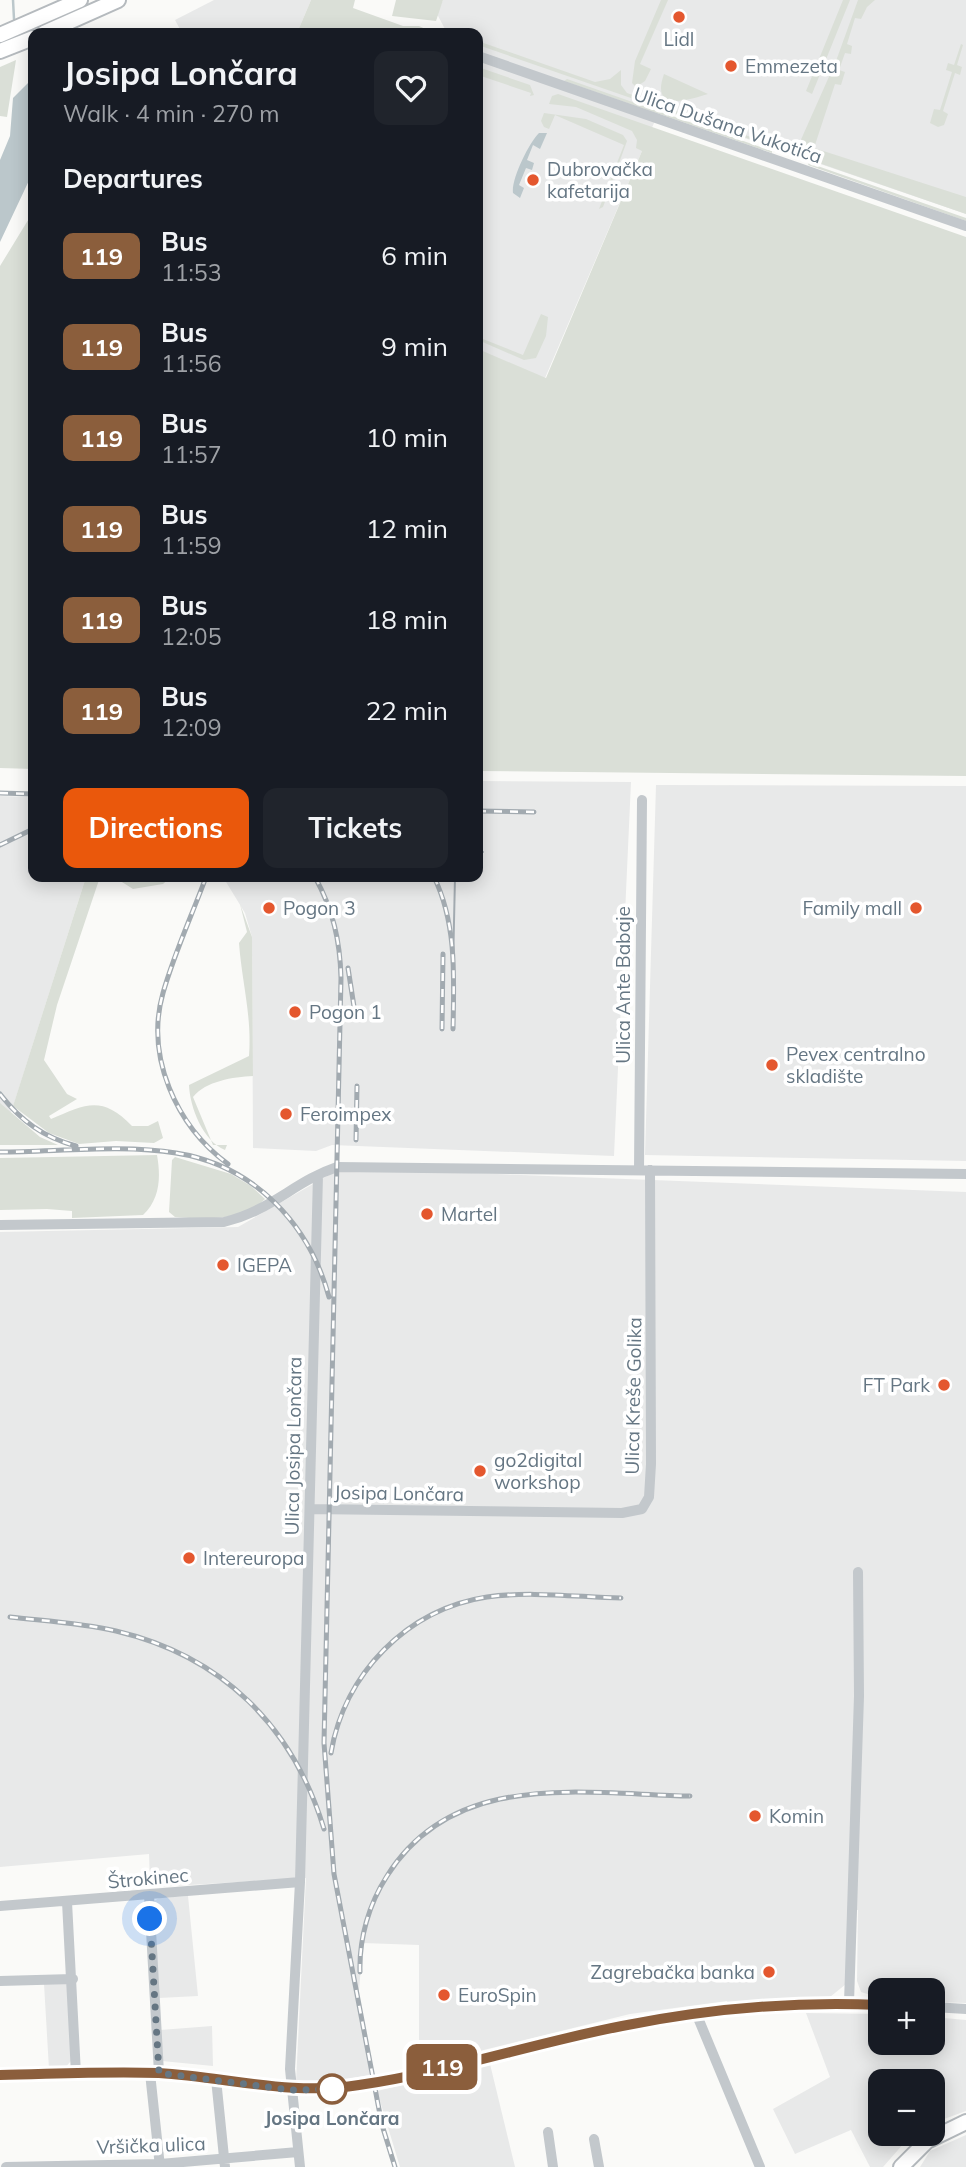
<!DOCTYPE html>
<meta charset="utf-8">
<style>
body{margin:0;font-family:Mulish,sans-serif;background:#20242c;color:#f1f3f6;height:100vh;display:flex;flex-direction:column;font-size:26px;white-space:nowrap}
*{box-sizing:border-box;margin:0}
p{font-size:23px;color:#9ea1a6}
.icon{flex:none;width:38px;height:38px;fill:none;stroke:currentColor;stroke-width:2;stroke-linecap:round;stroke-linejoin:round}
.map{position:relative;flex:1;overflow:hidden}
.side{position:absolute;left:28px;top:28px;width:455px;height:854px;display:flex;flex-direction:column;background:#171b24;border-radius:14px;box-shadow:0 4px 18px #0003}
.side>*{flex:none}
.badge{padding:0 14px;border-radius:10px;font-size:24px;line-height:46px}
.tools{position:absolute;left:868px;top:1978px;display:grid;gap:14px}
.tools a{display:grid;place-items:center;width:77px;height:77px;border-radius:14px;background:#171b24;box-shadow:0 4px 18px #0003;font-size:35px}
.you{position:absolute;width:35px;height:35px;margin:-18px;border:5px solid #fff;border-radius:50%;background:#1a73e8;box-shadow:0 0 0 10px #1a73e833}
.map>.badge{position:absolute;translate:-50% -50%;box-shadow:0 0 0 4px #fff}
h2{padding:0 35px;font-size:26px;line-height:63px}
.round{display:grid;place-items:center;flex:none;width:74px;height:74px;border-radius:14px;background:#20242c}
.headline{display:flex;align-items:center;justify-content:space-between;height:119px;padding:0 35px}
h1{font-size:33px;font-weight:700;line-height:52px}
.primary-button{display:flex;gap:14px;margin-top:auto;padding:14px 35px}
.primary-button a{flex:1;height:80px;border-radius:14px;background:#ea580c;color:#fff;font-size:28px;font-weight:700;line-height:80px;text-align:center}
.primary-button a+a{background:#20242c;color:#f1f3f6}
ul{padding:0;list-style:none}
li{display:flex;align-items:center;gap:21px;height:91px;padding:0 35px}
li div{flex:1}
li b{display:block;font-size:26px}
li em{font-style:normal}
li .badge{min-width:77px;font-weight:700;text-align:center}
.map>svg:first-child{display:block}
.built{fill:#e8e9e9}
.green{fill:#dadfd7}
.water{fill:#bbc7cb}
.lines{fill:none;stroke-linecap:round;stroke-linejoin:round}
.stream{stroke:#bbc7cb;stroke-width:2.5}
.major-casing{stroke:#b5babe;stroke-width:18}
.minor{stroke:#c3c8cc;stroke-width:10}
.major{stroke:#fff;stroke-width:14}
.tram{stroke:#a2aab0;stroke-width:2}
.rail-casing{stroke:#a2aab0;stroke-width:5}
.rail{stroke:#fff;stroke-width:2.5;stroke-dasharray:8;stroke-linecap:butt}
.line-casing{stroke:#fff;stroke-width:16}
.line{stroke:#8b5e3c;stroke-width:10}
.walk{stroke:#657683;stroke-width:7;stroke-dasharray:0 12.6}
.poi-dot{fill:#e4572e;stroke:#fff;stroke-width:2.5}
.stop-dot{fill:#fff;stroke:#8b5e3c;stroke-width:3.5}
.labels{text-anchor:middle;stroke-width:7;stroke-linejoin:round;paint-order:stroke}
.poi-label{font-size:19px;fill:#657683;stroke:#fff;text-anchor:start}
.street-label{font-size:19px;fill:#657683;stroke:#fff}
.stop-label{font-size:19px;font-weight:bold;fill:#657683;stroke:#fff}
</style>
<div class="map">
<svg width="966" height="2167" viewBox="0 0 966 2167">
<rect width="100%" height="100%" fill="#fafaf8"/>
<path class="built" d="M214 0H311L297 33H182L175 20Z
M443 0H966V214L660 109 545 378 478 353V33H443L445 29 437 14Z
M478 781 631 782 614 1156 332 1145 316 1151 253 1148 252 937 245 913 223 877H478Z
M656 785 966 786V1161L645 1155Z
M0 796 33 797V877H86L10 1116 0 1113Z
M341 1168 966 1192V2003L933 2002V1990H880V1998L861 1992 857 1981 858 1910 847 1909 846 1984 830 1997 728 2004 727 2001 630 2014 419 2066V1945L363 1943 358 2002 372 2071 369 2075 336 2081 296 2082 306 1878 156 1887 150 1882 149 1854 0 1867V1232L238 1227Z
M188 1896 198 1996 159 1998 154 1901 159 1898Z
M67 1983 71 2061 64 2069H49L44 1984Z
M806 2013 880 2014V2042H933V2017L966 2020V2111L933 2123V2081H880V2133H918L905 2142 883 2167H870L851 2130 795 2154 773 2109 830 2077Z
M212 2026 213 2066 162 2061 160 2030Z
M490 2064 515 2167H400L377 2091Z
M966 2135V2167H920L930 2151Z"/>
<path class="green" d="M311 0H355L353 8 403 26H419L434 33H297Z
M396 0H443L436 21 392 16Z
M661 0H668L640 64 651 69 645 81 636 87 632 83 635 61Z
M843 0H850L812 94 806 91Z
M858 0H875L867 7 861 19 855 18 847 44 852 46 851 54 845 53 839 70 845 72 841 85 835 84 814 148 966 197V214L478 45V41L595 82 610 79 621 70V85L627 93 787 150 799 144 836 61Z
M961 44 963 45 957 65 962 67 960 75 955 73 943 111 948 114 944 125 938 127 930 123 934 109 940 110 952 72 946 70 948 63 954 65Z
M16 60 7 117 0 116V67Z
M478 67 530 85 534 95 530 96 531 93 478 75Z
M664 74 708 94C688 100 650 113 664 74Z
M567 79 772 151V153L564 81Z
M558 94 966 237V776L478 771V349L546 378 642 151 636 148 637 140 632 131 576 107 549 104 552 96Z
M544 113 586 119 623 135 627 141 603 207 599 209 624 145 555 115 549 129 544 127 541 121Z
M809 163 966 218V221L808 165Z
M33 212V769L0 768V266Z
M541 314 548 317 546 336 536 358 524 360 478 340V337L523 355Z
M86 877H100L57 1005 44 1060 67 1094 77 1099 49 1116 51 1119C86 1104 102 1095 132 1126H148L158 1121 163 1138 154 1143 116 1141 79 1144 49 1133 13 1106Z
M114 877H171L163 884 133 889Z
M240 904 252 937 253 1076C233 1077 206 1081 193 1097L213 1145H227L225 1150C203 1141 190 1108 189 1085L249 1056C252 1016 242 983 239 943L247 932Z
M0 1103 40 1137 58 1145H0Z
M157 1155C161 1177 160 1199 143 1215L72 1218V1211L47 1209 0 1210V1158Z
M175 1157 231 1174 251 1186 265 1199C242 1222 205 1219 175 1217L169 1212 172 1160Z"/>
<path class="water" d="M33 78V172L0 242V160L10 136 13 98Z
M539 133H547L540 149 533 145 527 160 534 163 532 170 526 168 519 185 524 188 520 198 513 193C511 179 529 143 539 133Z"/>
<g class="lines">
<path class="stream" d="M13 0 14 19"/>
<g class="major-casing">
<path id="major" d="M44 33 118 0
M0 35 80 0
M0 51 33 38
M901 2167 927 2141 966 2122"/>
</g>
<path class="minor" d="M478 56 966 226
M639 1170 642 800
M0 1225 224 1222C271 1211 295 1181 337 1167L966 1174
M310 1509 622 1513 642 1509 649 1497 651 1464 650 1170
M149 1895 159 2073
M67 1902 76 2074
M0 1906 300 1882
M0 1981 73 1979
M849 2003 859 1696 858 1572
M933 2007 966 2009
M696 2013 760 2167
M150 2073 160 2167
M0 2075C53 2074 106 2071 159 2073 226 2077 291 2096 359 2085 448 2072 534 2044 622 2026 707 2009 793 2001 880 2005
M216 2079 225 2167
M548 2132 553 2167
M594 2139 599 2167
M6 2167 160 2164 298 2152
M300 2167 290 2069 300 1882 318 1175"/>
<use href="#major" class="major"/>
<path class="tram" d="M478 853 483 852
M453 967 455 877"/>
<g class="rail-casing">
<path id="rail" d="M0 793 33 794
M478 811 534 812
M0 845 33 829
M206 877C192 915 174 954 163 993 145 1056 176 1126 228 1164
M315 877C333 910 340 940 341 978L324 1743 334 1874 382 2125 395 2167
M434 877C457 924 454 978 453 1029
M348 968 355 1013
M442 1029 443 954
M0 1094C21 1121 43 1137 76 1146
M356 1140 357 1086
M0 1152C54 1152 123 1144 176 1153 253 1165 309 1223 329 1297
M10 1617C45 1621 81 1623 116 1631 222 1656 293 1726 324 1829
M331 1753C344 1674 407 1609 487 1597 530 1591 578 1597 621 1598
M360 1972C359 1938 369 1904 387 1876 454 1769 582 1794 690 1796"/>
</g>
<use href="#rail" class="rail"/>
</g>
<g class="lines">
<g class="line-casing">
<path id="line" d="M0 2075C53 2074 106 2071 159 2073 227 2077 291 2096 359 2085 448 2072 534 2043 622 2026 707 2009 793 2001 880 2005"/>
</g>
<use href="#line" class="line"/>
<path class="walk" d="M150 1919 159 2073 291 2090 332 2089"/>
</g>
<g class="poi-dot">
<circle cx="679" cy="17" r="7"/>
<circle cx="731" cy="66" r="7"/>
<circle cx="533" cy="180" r="7"/>
<circle cx="269" cy="908" r="7"/>
<circle cx="916" cy="908" r="7"/>
<circle cx="295" cy="1012" r="7"/>
<circle cx="772" cy="1065" r="7"/>
<circle cx="286" cy="1114" r="7"/>
<circle cx="427" cy="1214" r="7"/>
<circle cx="223" cy="1265" r="7"/>
<circle cx="944" cy="1385" r="7"/>
<circle cx="480" cy="1471" r="7"/>
<circle cx="189" cy="1558" r="7"/>
<circle cx="755" cy="1816" r="7"/>
<circle cx="769" cy="1972" r="7"/>
<circle cx="444" cy="1995" r="7"/>
</g>
<circle class="stop-dot" cx="332" cy="2089" r="14"/>
<g class="labels">
<g class="poi-label">
<text x="679" y="46" text-anchor="middle">Lidl</text>
<text x="745" y="73">Emmezeta</text>
<text x="547" y="176">Dubrovačka<tspan x="547" dy="22">kafetarija</tspan></text>
<text x="283" y="915">Pogon 3</text>
<text x="902" y="915" text-anchor="end">Family mall</text>
<text x="309" y="1019">Pogon 1</text>
<text x="786" y="1061">Pevex centralno<tspan x="786" dy="22">skladište</tspan></text>
<text x="300" y="1121">Feroimpex</text>
<text x="441" y="1221">Martel</text>
<text x="237" y="1272">IGEPA</text>
<text x="930" y="1392" text-anchor="end">FT Park</text>
<text x="494" y="1467">go2digital<tspan x="494" dy="22">workshop</tspan></text>
<text x="203" y="1565">Intereuropa</text>
<text x="769" y="1823">Komin</text>
<text x="755" y="1979" text-anchor="end">Zagrebačka banka</text>
<text x="458" y="2002">EuroSpin</text>
</g>
<g class="street-label">
<text transform="translate(728 125) rotate(19)" y="7">Ulica Dušana Vukotića</text>
<text transform="translate(623 985) rotate(-90)" y="7">Ulica Ante Babaje</text>
<text transform="translate(633 1396) rotate(-89)" y="7">Ulica Kreše Golika</text>
<text transform="translate(293 1446) rotate(-89)" y="7">Ulica Josipa Lončara</text>
<text transform="translate(399 1493) rotate(1)" y="7">Josipa Lončara</text>
<text transform="translate(148 1878) rotate(-5)" y="7">Štrokinec</text>
<text transform="translate(151 2145) rotate(-2)" y="7">Vršička ulica</text>
</g>
<g class="stop-label">
<text x="332" y="2125">Josipa Lončara</text>
</g>
</g>
</svg>
<div class="tools">
<a>+</a>
<a>−</a>
</div>
<div class="you" style="left:150px;top:1919px"></div>
<b class="badge" style="left:442px;top:2067px;background:#8b5e3c;color:#fff">119</b>
<section class="side">
<div class="headline"><div><h1>Josipa Lončara</h1><p>Walk · 4 min · 270 m</p></div><a class="round"><svg class="icon" aria-label="heart" viewBox="0 0 24 24"><path d="M12 20l-8-8c-3-5 5-10 8-4 3-6 11-1 8 4z"/></svg></a></div>
<h2>Departures</h2>
<ul>
<li><span class="badge" style="background:#8b5e3c;color:#fff">119</span><div><b>Bus</b><p>11:53</p></div><em>6 min</em></li>
<li><span class="badge" style="background:#8b5e3c;color:#fff">119</span><div><b>Bus</b><p>11:56</p></div><em>9 min</em></li>
<li><span class="badge" style="background:#8b5e3c;color:#fff">119</span><div><b>Bus</b><p>11:57</p></div><em>10 min</em></li>
<li><span class="badge" style="background:#8b5e3c;color:#fff">119</span><div><b>Bus</b><p>11:59</p></div><em>12 min</em></li>
<li><span class="badge" style="background:#8b5e3c;color:#fff">119</span><div><b>Bus</b><p>12:05</p></div><em>18 min</em></li>
<li><span class="badge" style="background:#8b5e3c;color:#fff">119</span><div><b>Bus</b><p>12:09</p></div><em>22 min</em></li>
</ul>
<div class="primary-button"><a>Directions</a><a>Tickets</a></div>
</section>
</div>
